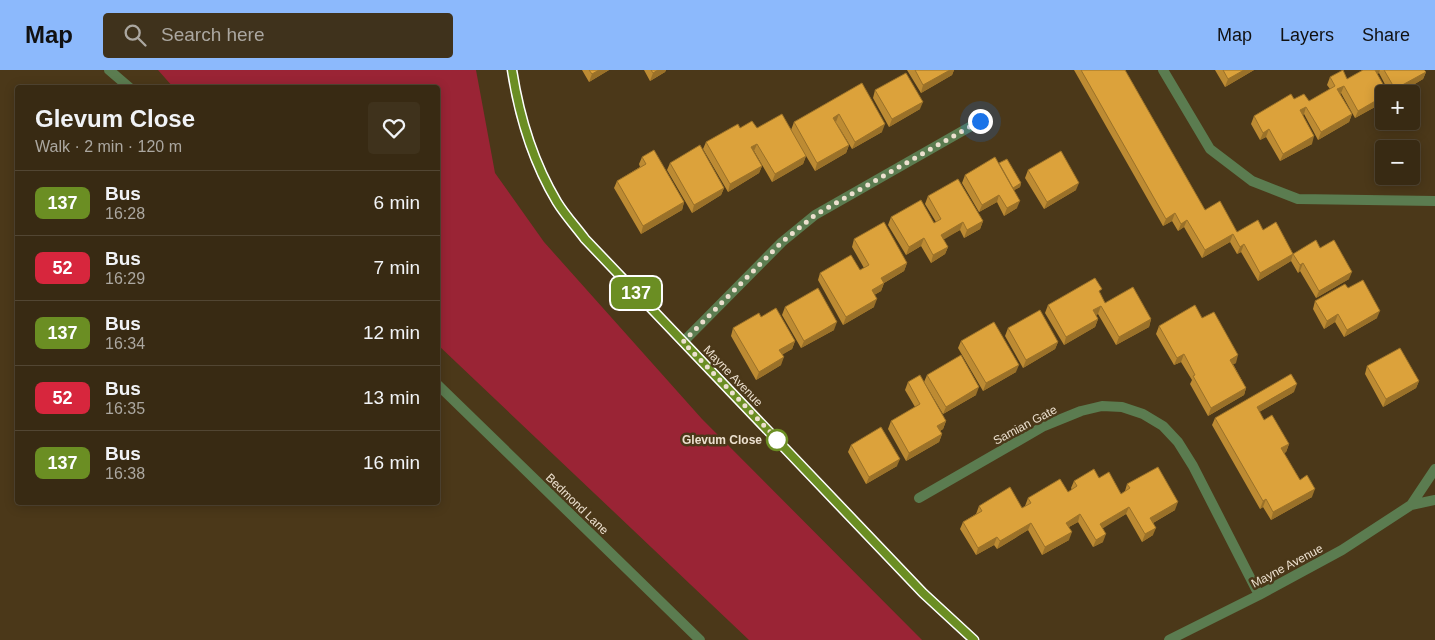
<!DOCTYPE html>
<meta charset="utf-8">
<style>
body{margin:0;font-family:Arial,sans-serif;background:#3f321c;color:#f1f3f6;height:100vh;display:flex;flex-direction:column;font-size:19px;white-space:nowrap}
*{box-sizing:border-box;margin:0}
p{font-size:16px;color:#aba7a0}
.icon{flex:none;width:28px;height:28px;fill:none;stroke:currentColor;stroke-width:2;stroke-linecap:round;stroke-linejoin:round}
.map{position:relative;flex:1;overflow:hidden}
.drawer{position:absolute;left:15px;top:15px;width:425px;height:420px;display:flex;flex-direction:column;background:#382a13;border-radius:5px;box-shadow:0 2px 12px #0003,0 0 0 1px #524633}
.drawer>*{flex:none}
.badge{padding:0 10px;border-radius:8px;font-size:18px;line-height:32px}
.controls{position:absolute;left:1375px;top:15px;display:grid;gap:10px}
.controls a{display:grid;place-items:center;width:45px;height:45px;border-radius:5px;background:#382a13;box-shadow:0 2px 12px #0003,0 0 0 1px #524633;font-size:25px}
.you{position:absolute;width:25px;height:25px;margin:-12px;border:4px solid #fff;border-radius:50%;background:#1a73e8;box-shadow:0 0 0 8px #1a73e833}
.map>.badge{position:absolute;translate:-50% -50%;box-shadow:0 0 0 2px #fff}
.round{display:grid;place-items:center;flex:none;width:52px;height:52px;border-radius:5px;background:#3f321c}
.head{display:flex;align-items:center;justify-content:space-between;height:85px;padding:0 20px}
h1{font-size:24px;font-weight:600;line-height:38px}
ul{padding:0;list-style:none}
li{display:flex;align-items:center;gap:15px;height:65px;padding:0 20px;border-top:1px solid #524633}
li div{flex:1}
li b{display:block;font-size:19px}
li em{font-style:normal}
li .badge{min-width:55px;font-weight:700;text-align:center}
header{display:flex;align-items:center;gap:30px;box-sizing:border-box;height:70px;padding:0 25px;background:#8cb9fc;color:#111}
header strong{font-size:24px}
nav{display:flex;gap:28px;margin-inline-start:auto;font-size:18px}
.search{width:350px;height:45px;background:#3f321c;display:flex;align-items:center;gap:12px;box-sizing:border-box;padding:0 18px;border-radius:5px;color:#aba7a0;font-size:19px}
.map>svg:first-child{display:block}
.green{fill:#9a2435}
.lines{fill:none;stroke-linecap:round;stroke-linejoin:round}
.minor{stroke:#5b7c50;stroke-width:10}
.tertiary{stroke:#5b7c50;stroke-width:10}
.wall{fill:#bd8b33}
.shaded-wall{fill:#9a7129}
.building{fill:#dca23b;stroke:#9a7129}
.line-casing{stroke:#fff;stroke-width:11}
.line{stroke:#6b8e23;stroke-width:8}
.walk{stroke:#ece0cf;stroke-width:5;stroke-dasharray:0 9}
.stop-dot{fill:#fff;stroke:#6b8e23;stroke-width:2.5}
.labels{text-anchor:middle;stroke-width:5;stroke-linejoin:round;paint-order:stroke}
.street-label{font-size:12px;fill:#ece0cf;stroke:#4b3819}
.stop-label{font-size:12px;font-weight:bold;fill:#ece0cf;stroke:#4b3819;text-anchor:end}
</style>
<header>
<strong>Map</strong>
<div class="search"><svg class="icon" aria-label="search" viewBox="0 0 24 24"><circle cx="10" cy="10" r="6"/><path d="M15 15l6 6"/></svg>Search here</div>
<nav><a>Map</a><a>Layers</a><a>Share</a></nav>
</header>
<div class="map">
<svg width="1435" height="570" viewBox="0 0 1435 570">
<rect width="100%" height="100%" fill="#4b3819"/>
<path class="green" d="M158 0H476L495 103 544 172 702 349 922 570H749L438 275V18L173 17Z"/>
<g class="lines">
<path class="minor" d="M512 0C519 46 533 92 557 132 565 145 576 157 585 169L923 523 974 570
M1163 0 1210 79 1252 111 1298 129 1435 131
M683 272 782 172 815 145 980 51
M919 428 1044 356 1081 341 1102 336 1122 337 1143 344 1163 356 1178 372 1193 396 1259 525
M1411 435 1435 430
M1169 570 1259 525 1342 480 1411 435 1435 399"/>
<path class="tertiary" d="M109 0 130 18
M438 315 700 570"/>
</g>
<path class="wall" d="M582 0H609L589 12Z
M644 0H666L665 2 650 11Z
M907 0H954L952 5 921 23Z
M1074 0H1125L1205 140 1237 162 1263 160 1293 184 1320 178 1349 209 1316 228 1300 201 1298 203 1291 191 1258 211 1241 182 1237 184 1230 172 1202 188 1184 157 1178 161 1172 151 1163 156Z
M1215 0H1254L1225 17Z
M1363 0H1424L1426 2 1423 9 1398 24H1390L1379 3 1377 4 1384 24V32L1355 48 1341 23 1340 24 1352 44 1349 52 1318 70 1304 44 1303 45 1312 74 1280 91 1266 67 1260 70 1251 54 1254 46 1294 29 1309 31 1330 19 1327 15 1330 7 1347 9Z
M862 13 882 62 852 79 836 52 849 75 846 83 815 101 799 74 806 86 803 94 772 112 754 81V82L762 96 759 103 728 122 703 79 706 72 740 58 791 60 794 52Z
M875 20 920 39 889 57 873 28Z
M642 87 684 132 682 140 641 164 614 118 617 111 640 97 639 94Z
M670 93 724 118 721 125 692 143 667 100Z
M999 93 1021 113 1020 117 1014 120 1017 138 1004 146 997 132 979 142 962 113 965 105Z
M1028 100 1076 120 1044 139 1025 108Z
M928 126 983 151 980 159 964 168 960 160 943 169 948 177 945 184 931 193 921 176 906 185 888 155 891 147 934 153 936 152 925 134Z
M854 169 907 193 904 201 884 213 881 221 874 225V237L843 255 818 210 820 203 860 200 864 198 852 177Z
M1348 218 1377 248 1344 267 1335 252 1324 259 1313 239 1315 231Z
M1100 223 1105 233 1151 249 1149 257 1116 275 1098 244 1096 245 1098 249 1095 257 1064 275 1045 243 1048 235Z
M785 237 834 260 801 278 782 245Z
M761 247 795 271 792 279 782 284 781 295 756 310 731 266 733 258Z
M1159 256 1236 293 1233 294 1246 318 1244 325 1208 346 1190 314 1192 310 1181 292 1174 295 1156 264Z
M1008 258 1058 272 1055 279 1023 298 1005 266Z
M961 271 1016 302 983 321 958 278Z
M1367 296 1419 311 1416 318 1383 337 1365 304Z
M927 305 976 325 943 344 924 312Z
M908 312 946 351 943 359 940 361 942 364 939 372 906 391 888 359 891 351 915 337 905 320Z
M1294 322 1259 342 1264 350 1289 374 1286 382 1284 383 1300 410 1312 427 1271 450 1263 437 1260 439 1212 355 1215 348Z
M851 375 897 396 866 414 848 382Z
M1099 408 1121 424 1125 421 1127 414 1175 440 1153 453V465L1142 472 1126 444 1102 458 1103 472 1093 477 1078 452 1069 457V470L1042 485 1028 460 997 479 994 475 976 485 960 459 963 452 976 444 979 436 1022 438 1025 436 1028 428 1068 422 1072 420 1071 418 1074 411Z"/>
<path class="shaded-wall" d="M599 0H609L589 12 592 4Z
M658 0H666L665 2 650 11 653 3Z
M950 0H954L952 5 921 23 923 15Z
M1244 0H1254L1225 17 1228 9Z
M1374 0H1380L1379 3 1372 7Z
M1426 2 1423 9 1398 24H1393L1395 19Z
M1344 16 1341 23 1334 27 1337 19Z
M1384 26V32L1355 48 1358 41Z
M923 32 920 39 889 57 892 49Z
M1306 37 1304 44 1297 48 1300 40Z
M839 44 836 52 833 48Z
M1352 44 1349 52 1318 70 1321 62Z
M885 54 882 62 852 79 855 72Z
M1269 59 1266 67 1260 70 1263 63Z
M1314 66 1312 74 1280 91 1283 84Z
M757 74 754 81 748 85 751 77Z
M849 75 846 83 815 101 817 93Z
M806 86 803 94 772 112 775 104Z
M762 96 759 103 728 122 730 114Z
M1021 113 1020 117 1009 123 1010 119Z
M1079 113 1076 120 1044 139 1047 132Z
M724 118 721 125 692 143 694 135Z
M999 125 997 132 979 142 982 135Z
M1020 131 1017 138 1004 146 1007 138Z
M684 132 682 140 641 164 643 156Z
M1175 143 1172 151 1163 156 1166 149Z
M1187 150 1184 157 1178 161 1181 154Z
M983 151 980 159 964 168 967 160Z
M963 152 960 160 938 173 941 165Z
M1233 164 1230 172 1202 188 1205 180Z
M924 168 921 176 906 185 909 177Z
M1244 174 1241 182 1237 184 1240 177Z
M948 177 945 184 931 193 933 185Z
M1293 184 1291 191 1258 211 1260 203Z
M907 193 904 201 879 216 881 208Z
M1303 193 1300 201 1298 203 1300 195Z
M1352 202 1349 209 1316 228 1319 221Z
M884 213 881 221 869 228 872 220Z
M877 229 874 237 843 255 846 247Z
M1101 236 1098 244 1091 248 1093 240Z
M1380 241 1377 248 1344 267 1347 260Z
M1338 244 1335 252 1324 259 1327 251Z
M1098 249 1095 257 1064 275 1066 267Z
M1151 249 1149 257 1116 275 1119 267Z
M837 252 834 260 801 278 804 271Z
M795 271 792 279 777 288 779 280Z
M1058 272 1055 279 1023 298 1026 290Z
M1184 284 1181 292 1174 295 1177 288Z
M1238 285 1236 293 1227 297 1230 290Z
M784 287 781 295 756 310 759 302Z
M1019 295 1016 302 983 321 986 313Z
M1419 311 1416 318 1383 337 1386 329Z
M1297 314 1294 322 1254 345 1257 337Z
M979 317 976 325 943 344 946 337Z
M1246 318 1244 325 1208 346 1211 338Z
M946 351 943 359 934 364 937 356Z
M942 364 939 372 906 391 909 383Z
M1289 374 1286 382 1279 386 1281 378Z
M900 389 897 396 866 414 869 407Z
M1315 419 1312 427 1271 450 1273 442Z
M1266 429 1263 437 1260 439 1263 431Z
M1178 432 1175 440 1148 456 1150 448Z
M1129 437 1126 444 1097 462 1100 454Z
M1080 444 1078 452 1063 460 1066 453Z
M1031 453 1028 460 997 479 1000 471Z
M1156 458 1153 465 1142 472 1145 464Z
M1072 462 1069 470 1042 485 1045 477Z
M1106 464 1103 472 1093 477 1096 470Z
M997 467 994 475 976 485 978 478Z"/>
<path class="building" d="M589 0H599L592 4Z
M651 0H658L653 3Z
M915 0H950L923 15Z
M1081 0H1125L1205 140 1220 131 1237 162 1258 150 1263 160 1276 152 1293 184 1260 203 1244 174 1240 177 1233 164 1205 180 1187 150 1181 154 1175 143 1166 149Z
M1223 0H1244L1228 9Z
M1343 0 1347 9 1363 0H1375L1388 23 1384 24V26L1358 41 1344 16 1337 19 1352 44 1321 62 1306 37 1300 40 1314 66 1283 84 1269 59 1263 63 1254 46 1291 24 1294 29 1304 24 1309 31 1335 16 1330 7Z
M1384 0H1424L1426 2 1395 19Z
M906 3 923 32 892 49 875 20Z
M862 13 885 54 855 72 839 44 833 48 849 75 817 93 794 52Z
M782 44 806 86 775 104 757 74 751 77 762 96 730 114 706 72 738 54 740 58 752 51 757 58Z
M700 75 724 118 694 135 670 93Z
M654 80 684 132 643 156 617 111 646 94 642 87Z
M1061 81 1079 113 1047 132 1028 100Z
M995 87 1020 131 1007 138 999 125 982 135 965 105Z
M1007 89 1021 113 1013 118 999 93Z
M958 109 983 151 967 160 963 152 941 165 948 177 933 185 924 168 909 177 891 147 921 130 934 153 941 149 928 126Z
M884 152 907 193 881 208 884 213 872 220 877 229 846 247 820 203 851 185 860 200 869 195 854 169Z
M1316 170 1320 178 1334 170 1352 202 1319 221 1303 193 1300 195 1293 184Z
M1095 208 1102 219 1099 221 1105 233 1133 217 1151 249 1119 267 1101 236 1093 240 1098 249 1066 267 1048 235Z
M1363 210 1380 241 1347 260 1338 244 1327 251 1315 231 1345 214 1348 218Z
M818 218 837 252 804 271 785 237Z
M1195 235 1202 248 1214 242 1238 285 1230 290 1246 318 1211 338 1193 306 1195 305 1184 284 1177 288 1159 256Z
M776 238 795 271 779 280 784 287 759 302 733 258 759 243 761 247Z
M1040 240 1058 272 1026 290 1008 258Z
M994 252 1019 295 986 313 961 271Z
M1400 278 1419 311 1386 329 1367 296Z
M961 285 979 317 946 337 927 305Z
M1291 304 1297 314 1257 337 1264 350 1272 345 1289 374 1281 378 1300 410 1307 405 1315 419 1273 442 1266 429 1263 431 1215 348Z
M920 305 946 351 937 356 942 364 909 383 891 351 920 334 908 312Z
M881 357 900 389 869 407 851 375Z
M1158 397 1178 432 1150 448 1156 458 1145 464 1129 437 1100 454 1106 464 1096 470 1080 444 1066 453 1072 462 1045 477 1031 453 1000 471 997 467 978 478 963 452 982 441 979 436 1010 417 1022 438 1031 433 1028 428 1060 409 1068 422 1077 416 1074 411 1094 399 1099 408 1109 402 1121 424 1130 418 1127 414Z"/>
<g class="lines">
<g class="line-casing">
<path id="line" d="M512 0C519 45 533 92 557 132 565 145 576 157 585 169L923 523 974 570"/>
</g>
<use href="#line" class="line"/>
<path class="walk" d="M777 370 780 372 683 272 782 172 815 145 980 51"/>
</g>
<circle class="stop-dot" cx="777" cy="370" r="10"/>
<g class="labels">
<g class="street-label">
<text transform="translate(733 306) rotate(46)" y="4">Mayne Avenue</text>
<text transform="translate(1025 355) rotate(-28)" y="4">Samian Gate</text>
<text transform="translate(577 434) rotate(44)" y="4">Bedmond Lane</text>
<text transform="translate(1287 496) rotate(-28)" y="4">Mayne Avenue</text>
</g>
<g class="stop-label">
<text x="762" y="374">Glevum Close</text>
</g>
</g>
</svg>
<div class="controls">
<a>+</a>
<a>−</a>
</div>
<div class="you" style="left:980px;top:51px"></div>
<b class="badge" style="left:636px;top:223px;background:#6b8e23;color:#fff">137</b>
<section class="drawer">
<div class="head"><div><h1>Glevum Close</h1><p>Walk · 2 min · 120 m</p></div><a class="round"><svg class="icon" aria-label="heart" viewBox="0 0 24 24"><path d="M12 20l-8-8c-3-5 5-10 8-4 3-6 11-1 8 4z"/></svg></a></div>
<ul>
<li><span class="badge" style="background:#6b8e23;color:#fff">137</span><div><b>Bus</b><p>16:28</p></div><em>6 min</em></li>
<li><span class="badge" style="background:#d7263d;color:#fff">52</span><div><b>Bus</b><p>16:29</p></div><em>7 min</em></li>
<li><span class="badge" style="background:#6b8e23;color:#fff">137</span><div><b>Bus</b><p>16:34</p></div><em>12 min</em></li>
<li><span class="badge" style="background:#d7263d;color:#fff">52</span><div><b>Bus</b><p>16:35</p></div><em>13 min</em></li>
<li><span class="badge" style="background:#6b8e23;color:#fff">137</span><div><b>Bus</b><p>16:38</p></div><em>16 min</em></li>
</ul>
</section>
</div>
